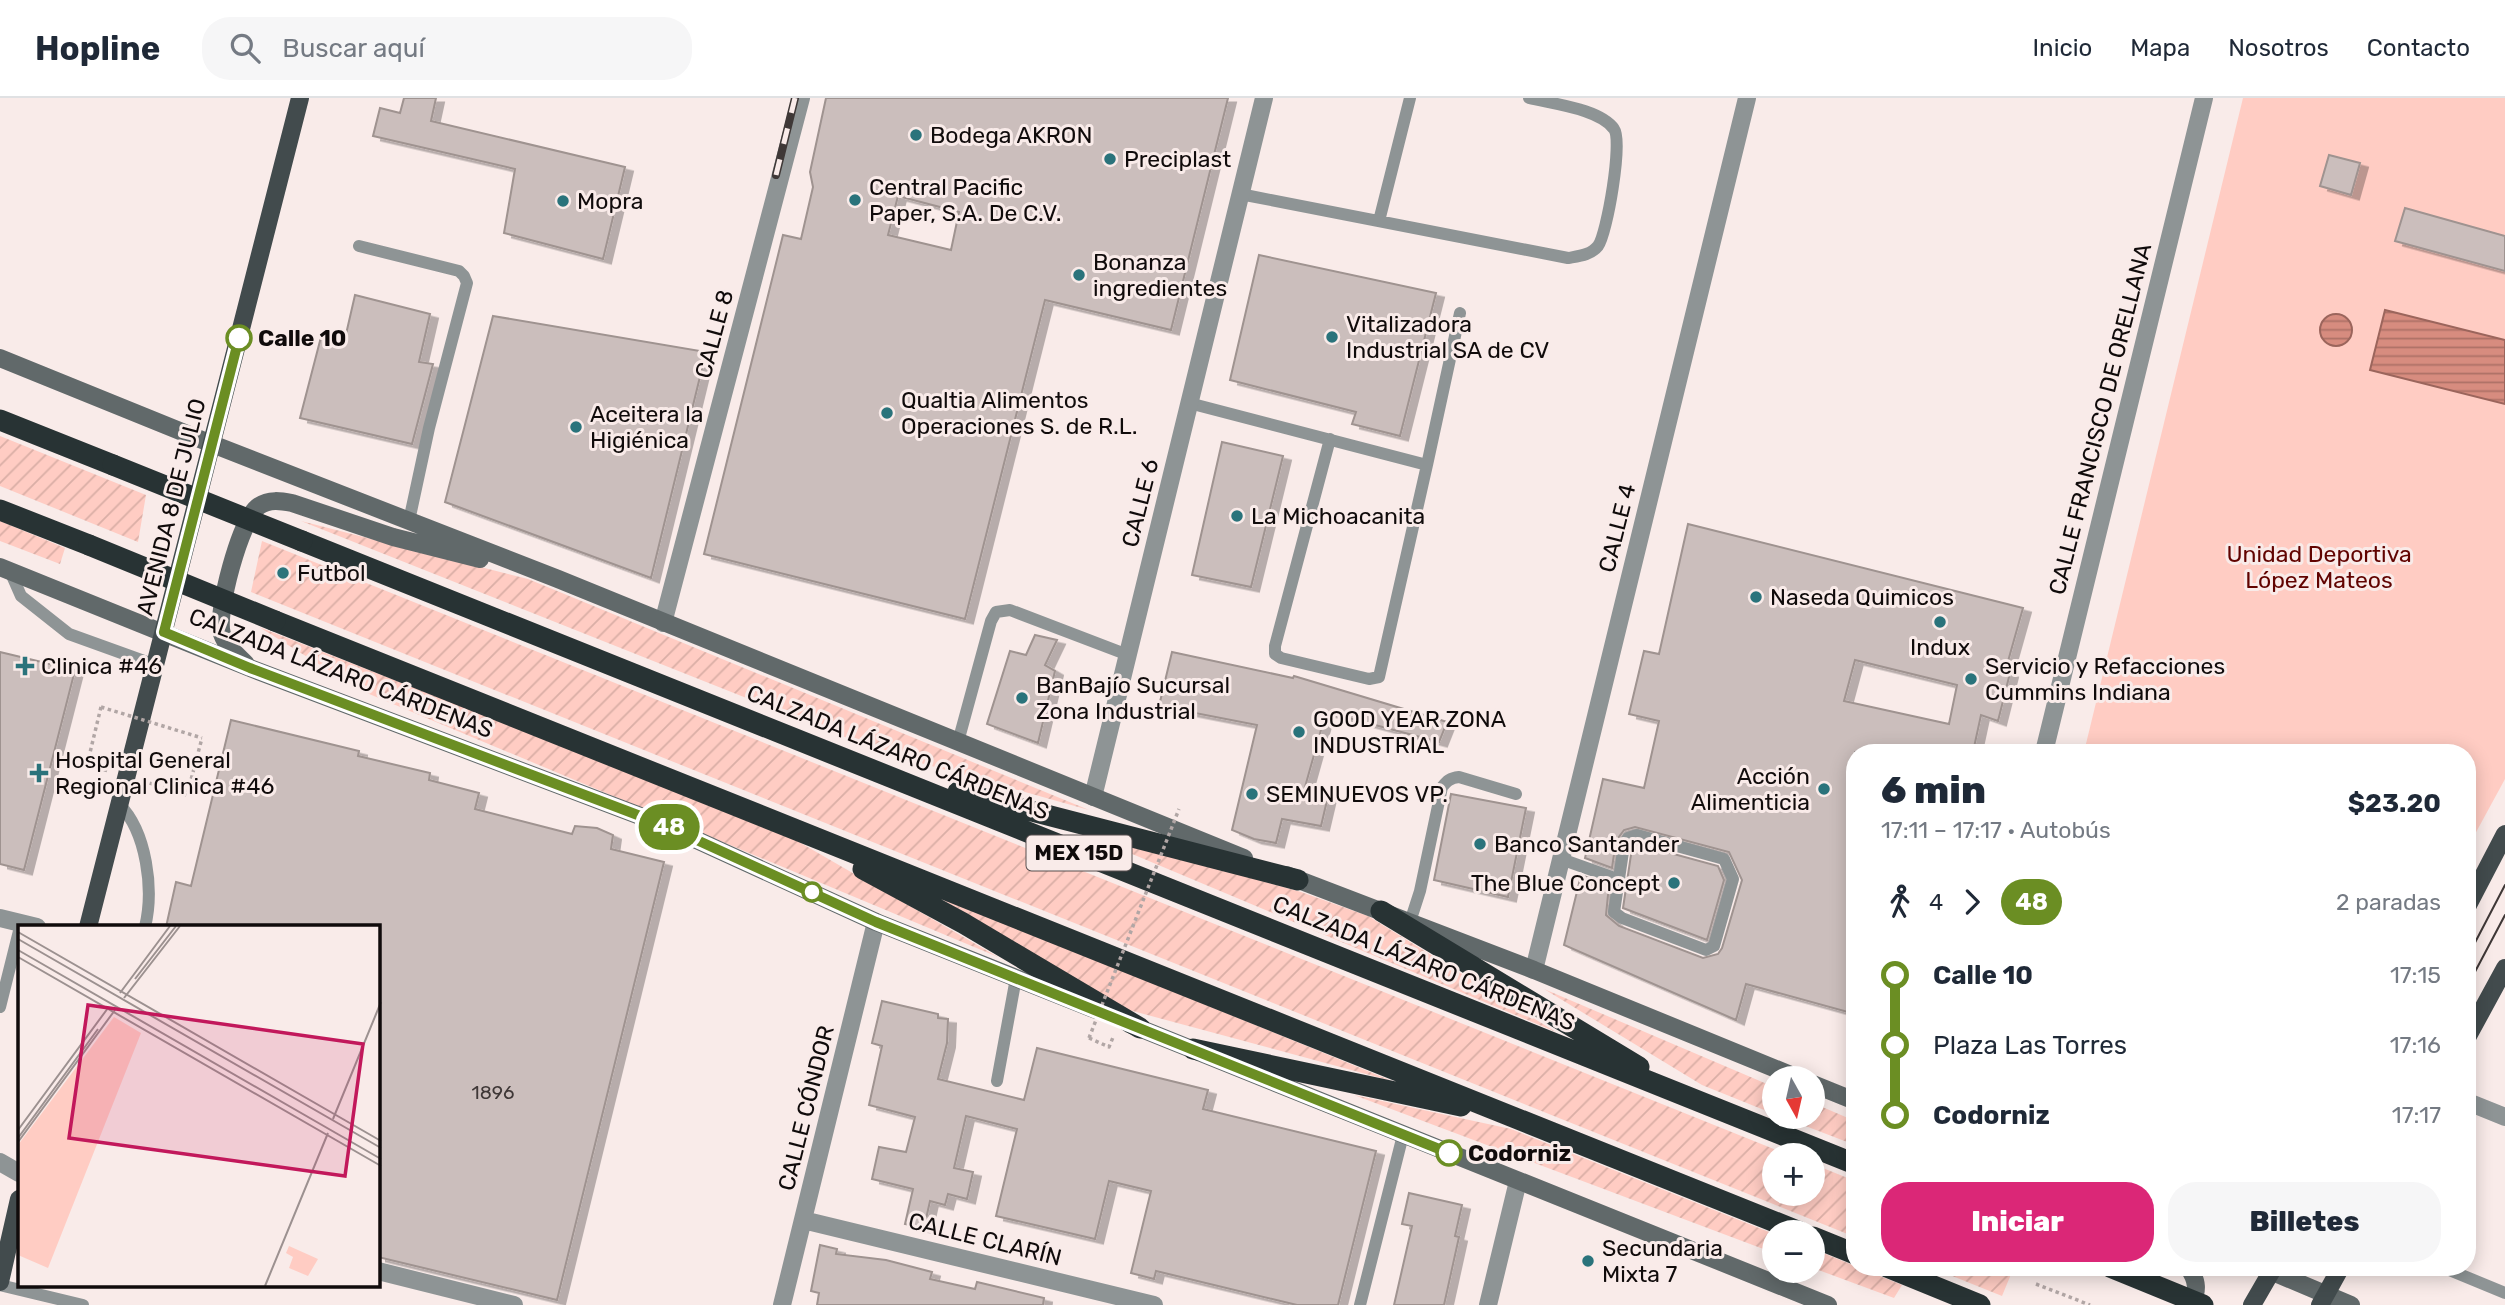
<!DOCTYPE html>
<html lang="es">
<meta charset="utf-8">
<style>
body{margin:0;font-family:Rubik,sans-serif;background:#f6f6f7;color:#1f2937;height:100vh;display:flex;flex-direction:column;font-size:26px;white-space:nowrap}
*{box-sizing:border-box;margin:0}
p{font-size:23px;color:#747a83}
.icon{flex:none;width:38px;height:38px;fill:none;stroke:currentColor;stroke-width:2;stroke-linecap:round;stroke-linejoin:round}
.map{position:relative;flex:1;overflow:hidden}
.drawer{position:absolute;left:1846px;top:646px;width:630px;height:532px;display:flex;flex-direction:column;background:#fff;border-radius:28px;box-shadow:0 4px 18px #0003}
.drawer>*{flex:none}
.badge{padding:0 14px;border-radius:23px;font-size:24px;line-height:46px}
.needle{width:46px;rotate:172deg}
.controls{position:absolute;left:1762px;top:968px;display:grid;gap:14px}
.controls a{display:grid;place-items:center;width:63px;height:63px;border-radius:50%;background:#fff;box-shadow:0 4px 18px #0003;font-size:35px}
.map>.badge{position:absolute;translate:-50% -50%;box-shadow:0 0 0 4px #fff}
.legs{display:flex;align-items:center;gap:10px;height:77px;padding:0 35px;font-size:23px}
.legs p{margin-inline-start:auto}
.headline{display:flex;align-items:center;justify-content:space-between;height:119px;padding:0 35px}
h1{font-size:38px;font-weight:800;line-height:52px}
.cta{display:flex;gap:14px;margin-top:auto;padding:14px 35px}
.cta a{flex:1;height:80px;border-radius:28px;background:#db2777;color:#fff;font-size:28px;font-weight:800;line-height:80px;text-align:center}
.cta a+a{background:#f6f6f7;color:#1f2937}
ul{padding:0 35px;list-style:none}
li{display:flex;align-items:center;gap:24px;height:70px;font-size:26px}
li i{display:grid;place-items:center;width:10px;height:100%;margin:0 9px;background:currentColor}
li i::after{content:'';width:18px;height:18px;margin:-9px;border:5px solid;border-radius:50%;background:#fff}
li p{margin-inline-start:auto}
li:first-child i{background:linear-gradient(#0000 50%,currentColor 0)}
li:last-child i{background:linear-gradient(currentColor 50%,#0000 0)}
header{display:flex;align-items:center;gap:42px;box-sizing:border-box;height:98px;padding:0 35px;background:#fff;border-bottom:2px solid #e0e1e3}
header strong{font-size:33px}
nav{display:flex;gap:38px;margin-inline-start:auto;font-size:24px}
.search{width:490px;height:63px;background:#f6f6f7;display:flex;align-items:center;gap:18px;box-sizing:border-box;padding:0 24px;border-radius:28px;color:#747a83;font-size:26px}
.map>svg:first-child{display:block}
.park{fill:#ffccc3}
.garden{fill:url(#garden-furrows)}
.water{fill:url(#water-rules);stroke:#9b655c;stroke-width:2}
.building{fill:#cbbebc;stroke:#9f9390;stroke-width:2;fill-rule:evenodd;filter:url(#shadow)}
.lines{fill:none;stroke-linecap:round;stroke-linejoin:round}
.path{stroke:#b1a6a5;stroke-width:3.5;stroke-dasharray:3.5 3.5;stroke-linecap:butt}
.lane{stroke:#8e9495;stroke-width:12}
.street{stroke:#8e9495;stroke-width:18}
.secondary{stroke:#61696a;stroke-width:18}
.primary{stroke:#424b4d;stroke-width:18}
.highway{stroke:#283334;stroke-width:21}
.tram{stroke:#3f3837;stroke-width:2}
.rail-casing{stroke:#3f3837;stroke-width:8}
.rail{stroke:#f9ebe9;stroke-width:5;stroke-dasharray:16;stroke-linecap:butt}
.path-bridge{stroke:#b1a6a5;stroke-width:3.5;stroke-dasharray:3.5 3.5;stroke-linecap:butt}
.highway-bridge{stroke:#283334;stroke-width:21}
.line-1-casing{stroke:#fff;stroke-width:16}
.line-1{stroke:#6b8e23;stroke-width:10}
.poi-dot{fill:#2a737b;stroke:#f9ebe9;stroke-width:2.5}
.stop-1-dot{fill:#fff;stroke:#6b8e23;stroke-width:3.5}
.labels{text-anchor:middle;stroke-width:6;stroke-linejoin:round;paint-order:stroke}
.number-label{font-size:19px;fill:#3f3837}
.shield{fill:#f9ebe9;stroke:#564e4e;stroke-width:2}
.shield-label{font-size:21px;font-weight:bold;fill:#100b0b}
.poi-label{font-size:23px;fill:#100b0b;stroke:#f9ebe9;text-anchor:start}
.street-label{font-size:23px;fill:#100b0b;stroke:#f9ebe9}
.stop-label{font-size:23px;font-weight:bold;fill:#100b0b;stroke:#f9ebe9;text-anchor:start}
.park-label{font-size:23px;fill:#610300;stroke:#f9ebe9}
.inset-road{fill:none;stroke:#9c9190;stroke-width:2}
.view{fill:#c2185b;fill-opacity:0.15;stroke:#c2185b;stroke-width:3.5}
.inset-edge{fill:none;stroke:#100b0b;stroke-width:3.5}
</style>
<header>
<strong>Hopline</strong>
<div class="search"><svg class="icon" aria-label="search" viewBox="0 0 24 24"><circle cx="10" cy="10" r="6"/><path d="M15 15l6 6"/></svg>Buscar aquí</div>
<nav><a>Inicio</a><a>Mapa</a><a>Nosotros</a><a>Contacto</a></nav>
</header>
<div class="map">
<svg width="2505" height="1207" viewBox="0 0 2505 1207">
<defs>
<pattern id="garden-furrows" width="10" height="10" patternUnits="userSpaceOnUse" patternTransform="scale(1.75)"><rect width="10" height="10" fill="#ffccc3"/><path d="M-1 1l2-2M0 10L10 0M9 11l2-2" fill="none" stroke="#daaea6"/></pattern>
<pattern id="water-rules" width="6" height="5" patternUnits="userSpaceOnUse" patternTransform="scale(1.75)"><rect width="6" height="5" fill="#d78c7f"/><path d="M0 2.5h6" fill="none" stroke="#ad7166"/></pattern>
<filter id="shadow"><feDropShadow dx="8" dy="4.5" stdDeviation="0" flood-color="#0004"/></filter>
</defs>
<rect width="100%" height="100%" fill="#f9ebe9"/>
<path class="park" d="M2243 0H2505V681L2468 749V654H2084Z"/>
<path class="garden" d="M0 338 146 397 138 444 0 388Z
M0 423 65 450 60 466 0 443Z
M301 423 528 481 1089 712 885 655Z
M262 443 1789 1057H1774V1096H1813V1066L1855 1083V1139L251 494Z
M259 529 780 733 998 859 362 593Z
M1056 724 1301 794 1368 818 1556 934Z
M926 792 1392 983 1129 912Z
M1544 891 1774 989V1016L1702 987Z
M1354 997 1511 1031 1774 1136V1155Z
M1813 1005 1855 1023V1047L1782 1019 1813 1018Z
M1813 1151 1902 1187 1894 1200 1813 1170Z
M1930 1169H2014L2002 1198Z"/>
<path class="water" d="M2385 212 2505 242V306L2370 272Z
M2320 232a16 16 0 1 1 32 0a16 16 0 1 1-32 0Z"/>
<path class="building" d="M404 0H436L431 23 625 69 603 161 504 135 515 71 373 38 380 10 400 15Z
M826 0H1228L1171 232 1045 202 965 521 704 456 783 137 801 141 813 89 810 74ZM898 98 959 114 951 152 888 137Z
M2329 57 2360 65 2351 97 2320 88Z
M2405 110 2505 138V173L2395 143Z
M1259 157 1436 195 1400 338 1352 326 1356 314 1230 282Z
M355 197 430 216 419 264 433 266 412 346 300 320 321 239 344 245Z
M493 218 706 254 651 480 445 404Z
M1222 344 1283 358 1251 489 1192 477Z
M1688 426 2023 510 2005 574 2010 575 1998 623 1981 617 1973 654H1855V916L1746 886 1736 922 1564 847 1581 777 1609 787 1606 817 1619 828 1703 860 1718 856 1722 850 1742 782 1729 754 1635 729 1624 732 1616 743 1612 770 1585 760 1603 681 1644 690 1659 623 1629 616 1644 553 1659 556ZM1855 562 1957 587 1949 626 1844 603Z
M1035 537 1057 542 1045 567 1055 573 1038 645 987 626 1010 553 1026 557Z
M0 554 75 572 24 772 0 766Z
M1172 554 1293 580 1294 578 1447 624 1439 644 1326 614 1305 689 1329 694 1321 728 1282 721 1276 745 1254 741 1232 732 1257 627 1159 608Z
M231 622 359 653 358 658 430 675 429 682 479 695 475 711 572 736 575 728 597 730 613 737 611 751 664 764 557 1202 378 1159V829H166L176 784 191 788Z
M1451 696 1526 710 1508 799 1434 782Z
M1637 746 1718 768 1724 782 1707 842 1623 810 1632 750Z
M882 903 938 916V920L948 921 947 945 938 981 1024 1002 1037 950 1208 992 1203 1011 1376 1053 1338 1207H1297L1156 1173 1154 1181 1131 1175 1151 1093 1109 1083 1095 1141 996 1118 1017 1031 966 1018 954 1070 973 1074 967 1101 948 1096 945 1107 930 1103 924 1130 905 1126 913 1091 872 1081 879 1049 906 1054 915 1019 869 1007 882 948 872 945Z
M1409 1095 1462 1107 1455 1138 1459 1139 1444 1207H1394L1412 1128 1402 1126Z
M820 1147 837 1151 836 1156 886 1162 932 1174 930 1181 975 1191 977 1184 1044 1200 1043 1207H817L819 1195 811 1193Z"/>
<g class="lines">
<path class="path" d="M101 609 87 667 109 673
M143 683 187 697 202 640
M1089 940 1109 949 1114 937
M2036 1186 2090 1207"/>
<path class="lane" d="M1240 96 1568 160C1579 158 1591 157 1598 148 1607 136 1623 43 1614 31 1600 11 1553 6 1529 0
M1379 123 1410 0
M359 148 459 173 464 178 467 185 429 330 409 423
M1189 305 1427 367 1460 215
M1330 341 1275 548V556L1281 560 1369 581 1379 579 1427 367
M10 473 21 498 69 536 155 567
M958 644 991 523 996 514 1010 512 1128 557
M119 706C147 734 154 792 145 829
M1637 737 1724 761 1733 781 1714 848 1706 852 1622 820 1614 814 1624 747 1628 740Z
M1561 761 1620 782
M1410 824 1420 793 1442 689C1447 683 1450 680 1459 679L1516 696
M0 909 19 833
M997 983 1016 880
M2442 1169 2505 1195
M0 1187 83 1207
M1360 1207 1403 1037"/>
<path class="street" d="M663 525 801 0
M2044 654 2204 0
M1093 699 1264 0
M0 820 37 829
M1534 872 1747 0
M2468 1004 2505 1019
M0 1064 19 1075
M803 1122 1154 1207
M378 1173 514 1207
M782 1207 876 824
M1488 1207 1518 1083"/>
<path class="secondary" d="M0 260 207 344 558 481 1244 760
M0 469 250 570 664 727 876 824 1096 912
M246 566C238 558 226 548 222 536 215 516 241 419 259 408 269 401 281 403 292 405L393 439 480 461
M1286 777 1534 872 1798 980
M1129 926 1828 1207
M1813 986 1855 1003
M2188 1169C2198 1183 2198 1193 2191 1207
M2261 1169 2351 1207"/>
<path class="primary" d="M2468 807 2505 736
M88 829 300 0
M2468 938 2505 870
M0 1184 19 1101
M2252 1207 2274 1169
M2320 1207 2341 1169"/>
<path class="highway" d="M0 322 113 367
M0 412 89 447
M302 443 1855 1066
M275 523 1800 1134
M958 694 1298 782
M863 771 963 825 1140 930
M1381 813 1639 969
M1193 951 1461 1008
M1813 1139 1855 1156
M1887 1169 1980 1207"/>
<path class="tram" d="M2468 858 2505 787
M2468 887 2505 817"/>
<g class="rail-casing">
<path id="rail" d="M776 77 795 0"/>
</g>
<use href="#rail" class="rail"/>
<path class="path-bridge" d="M101 609 202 640
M1089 940 1179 711"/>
<path class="highway-bridge" d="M113 367 302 443
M89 447 275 523
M2110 1169 2203 1207"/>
</g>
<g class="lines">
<g class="line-1-casing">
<path id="line-1" d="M239 240 164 534 250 570 664 727 876 824 1449 1055"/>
</g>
<use href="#line-1" class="line-1"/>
</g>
<g class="poi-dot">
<circle cx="916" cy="37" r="7"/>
<circle cx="1110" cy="61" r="7"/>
<circle cx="855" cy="102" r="7"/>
<circle cx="563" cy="103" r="7"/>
<circle cx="1079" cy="177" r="7"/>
<circle cx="1332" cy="239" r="7"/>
<circle cx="887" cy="315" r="7"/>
<circle cx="576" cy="329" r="7"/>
<circle cx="1237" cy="418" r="7"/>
<circle cx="283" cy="475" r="7"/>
<circle cx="1756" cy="499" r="7"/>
<circle cx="1940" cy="524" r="7"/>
<path d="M21.5 557.5h7v7h7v7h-7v7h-7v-7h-7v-7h7z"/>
<circle cx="1971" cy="581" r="7"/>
<circle cx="1022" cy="600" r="7"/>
<circle cx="1299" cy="634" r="7"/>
<path d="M35.5 664.5h7v7h7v7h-7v7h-7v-7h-7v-7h7z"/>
<circle cx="1824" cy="691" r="7"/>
<circle cx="1252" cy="696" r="7"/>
<circle cx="1480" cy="746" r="7"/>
<circle cx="1674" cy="785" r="7"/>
<circle cx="1588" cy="1163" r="7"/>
</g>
<g class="stop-1-dot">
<circle cx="239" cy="240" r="12"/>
<circle cx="812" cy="794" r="9"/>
<circle cx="1449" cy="1055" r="12"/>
</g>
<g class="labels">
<g class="number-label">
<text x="493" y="1001">1896</text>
</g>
<rect class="shield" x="1026.5" y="737.5" width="105" height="35" rx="5"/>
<g class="shield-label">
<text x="1079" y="762">MEX 15D</text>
</g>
<g class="poi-label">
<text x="930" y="45">Bodega AKRON</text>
<text x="1124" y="69">Preciplast</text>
<text x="869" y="97">Central Pacific<tspan x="869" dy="26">Paper, S.A. De C.V.</tspan></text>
<text x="577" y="111">Mopra</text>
<text x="1093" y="172">Bonanza<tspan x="1093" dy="26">ingredientes</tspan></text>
<text x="1346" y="234">Vitalizadora<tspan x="1346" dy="26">Industrial SA de CV</tspan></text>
<text x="901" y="310">Qualtia Alimentos<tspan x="901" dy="26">Operaciones S. de R.L.</tspan></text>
<text x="590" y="324">Aceitera la<tspan x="590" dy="26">Higiénica</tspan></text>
<text x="1251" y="426">La Michoacanita</text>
<text x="297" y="483">Futbol</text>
<text x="1770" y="507">Naseda Quimicos</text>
<text x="1940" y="557" text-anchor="middle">Indux</text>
<text x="41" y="576">Clinica #46</text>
<text x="1985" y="576">Servicio y Refacciones<tspan x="1985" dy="26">Cummins Indiana</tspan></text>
<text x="1036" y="595">BanBajío Sucursal<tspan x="1036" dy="26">Zona Industrial</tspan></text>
<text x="1313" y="629">GOOD YEAR ZONA<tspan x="1313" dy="26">INDUSTRIAL</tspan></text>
<text x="55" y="670">Hospital General<tspan x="55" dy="26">Regional Clinica #46</tspan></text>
<text x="1810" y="686" text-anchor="end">Acción<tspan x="1810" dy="26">Alimenticia</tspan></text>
<text x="1266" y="704">SEMINUEVOS VP.</text>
<text x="1494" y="754">Banco Santander</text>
<text x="1660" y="793" text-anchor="end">The Blue Concept</text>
<text x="1602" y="1158">Secundaria<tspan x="1602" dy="26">Mixta 7</tspan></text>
</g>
<g class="street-label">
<text transform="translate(714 236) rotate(-75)" y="8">CALLE 8</text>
<text transform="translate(2100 321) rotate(-76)" y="8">CALLE FRANCISCO DE ORELLANA</text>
<text transform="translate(1140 405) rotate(-76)" y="8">CALLE 6</text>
<text transform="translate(171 409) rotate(-76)" y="8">AVENIDA 8 DE JULIO</text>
<text transform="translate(1617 430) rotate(-76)" y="8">CALLE 4</text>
<text transform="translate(341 575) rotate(21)" y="8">CALZADA LÁZARO CÁRDENAS</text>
<text transform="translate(898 654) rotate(22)" y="8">CALZADA LÁZARO CÁRDENAS</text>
<text transform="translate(1424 865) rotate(22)" y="8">CALZADA LÁZARO CÁRDENAS</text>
<text transform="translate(806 1010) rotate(-76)" y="8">CALLE CÓNDOR</text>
<text transform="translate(985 1141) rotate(14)" y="8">CALLE CLARÍN</text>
</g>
<g class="stop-label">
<text x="258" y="248">Calle 10</text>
<text x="1468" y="1063">Codorniz</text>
</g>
<g class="park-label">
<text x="2319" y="464">Unidad Deportiva<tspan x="2319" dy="26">López Mateos</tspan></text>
</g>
</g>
<g transform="translate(18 827)">
<rect width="362" height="362" fill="#f9ebe9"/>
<path d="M96 92 123 108 30 343 0 330V220ZM271 321 300 334 290 351 271 343 275 332 268 328Z" fill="#ffccc3"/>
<path class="inset-road" d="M0 7 363 216M0 14 363 223M0 25 363 234M0 32 363 241M117 54 158 1M102 68 152 1M106 73 162 1M315 194 363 77M0 205 90 83M0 213 80 104M0 217 97 85M247 361 310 208"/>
<path class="view" d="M70 80 345 119 327 251 51 213Z"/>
<rect width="362" height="362" class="inset-edge"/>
</g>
</svg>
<div class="controls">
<a><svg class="needle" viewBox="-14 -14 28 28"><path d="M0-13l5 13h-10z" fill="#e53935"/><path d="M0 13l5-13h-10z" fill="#747a83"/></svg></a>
<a>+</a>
<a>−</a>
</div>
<b class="badge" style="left:669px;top:729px;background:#6b8e23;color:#fff">48</b>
<section class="drawer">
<div class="headline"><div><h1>6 min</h1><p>17:11 – 17:17 · Autobús</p></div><b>$23.20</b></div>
<div class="legs"><svg class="icon" aria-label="walk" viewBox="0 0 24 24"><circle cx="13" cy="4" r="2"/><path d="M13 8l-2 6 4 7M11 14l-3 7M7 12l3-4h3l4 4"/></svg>4<svg class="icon" aria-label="forward" viewBox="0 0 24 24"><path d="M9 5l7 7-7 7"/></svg><b class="badge" style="background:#6b8e23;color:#fff">48</b><p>2 paradas</p></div>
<ul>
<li><i style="color:#6b8e23"></i><b>Calle 10</b><p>17:15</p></li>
<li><i style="color:#6b8e23"></i><span>Plaza Las Torres</span><p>17:16</p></li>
<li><i style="color:#6b8e23"></i><b>Codorniz</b><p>17:17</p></li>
</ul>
<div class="cta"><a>Iniciar</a><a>Billetes</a></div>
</section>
</div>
